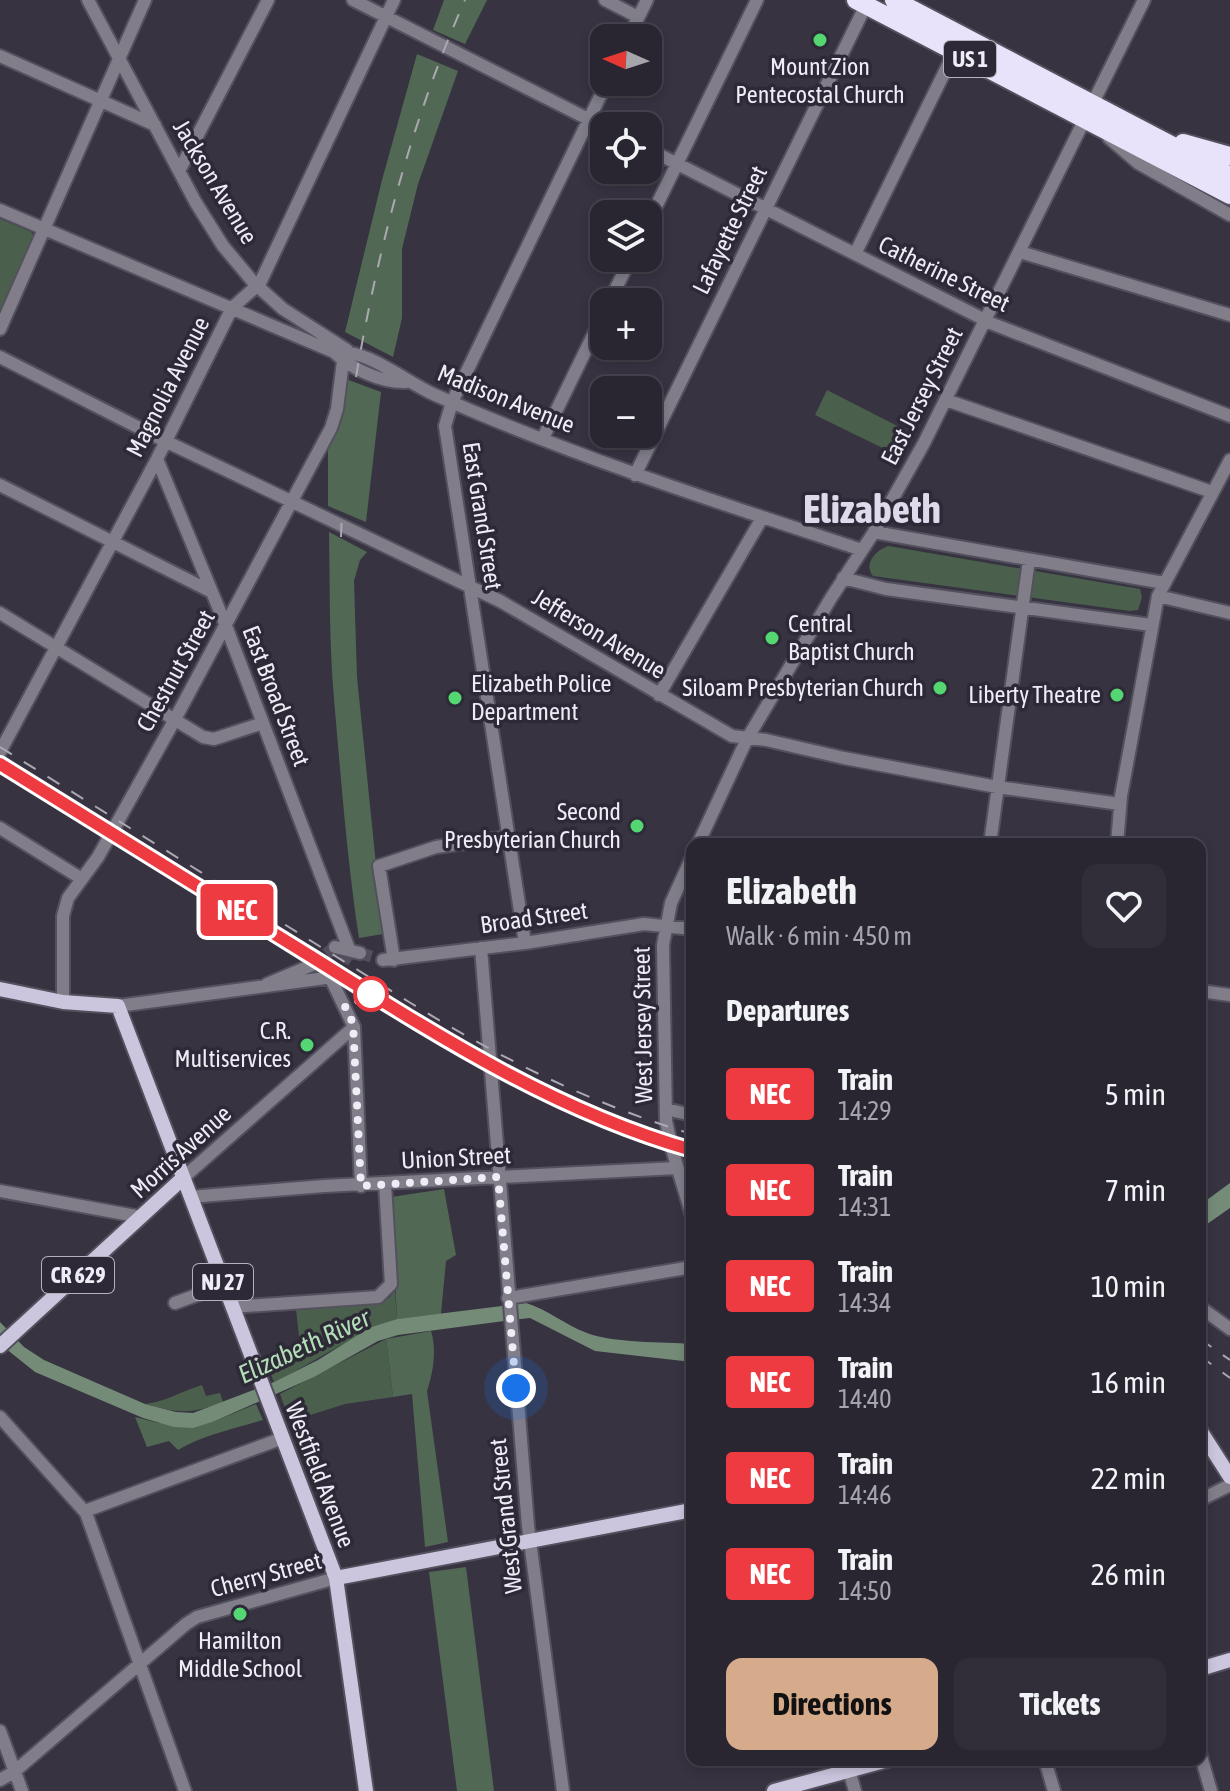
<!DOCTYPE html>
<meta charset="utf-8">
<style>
body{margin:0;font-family:"Asap Condensed",sans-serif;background:#312e39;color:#f1f3f6;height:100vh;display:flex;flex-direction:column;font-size:30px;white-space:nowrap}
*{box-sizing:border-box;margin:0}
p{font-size:26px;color:#a5a5ab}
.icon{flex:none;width:44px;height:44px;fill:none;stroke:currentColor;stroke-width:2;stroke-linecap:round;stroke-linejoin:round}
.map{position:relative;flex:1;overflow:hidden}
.drawer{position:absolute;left:686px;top:838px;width:520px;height:928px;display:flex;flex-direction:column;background:#292631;border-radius:16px;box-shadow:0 4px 12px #0003,0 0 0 2px #45434d}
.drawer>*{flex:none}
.badge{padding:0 16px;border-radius:6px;font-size:28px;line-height:52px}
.needle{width:52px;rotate:273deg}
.fabs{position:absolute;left:590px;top:24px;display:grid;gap:16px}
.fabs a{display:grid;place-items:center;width:72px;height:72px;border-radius:16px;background:#292631;box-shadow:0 4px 12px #0003,0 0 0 2px #45434d;font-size:40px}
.you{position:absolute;width:40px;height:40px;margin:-20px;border:6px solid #fff;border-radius:50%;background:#1a73e8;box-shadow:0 0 0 12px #1a73e833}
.map>.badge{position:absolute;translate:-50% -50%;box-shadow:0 0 0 4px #fff}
h2{padding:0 40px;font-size:30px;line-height:72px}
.round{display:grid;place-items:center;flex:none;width:84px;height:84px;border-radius:16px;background:#312e39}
.head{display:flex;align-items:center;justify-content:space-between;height:136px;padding:0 40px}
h1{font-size:38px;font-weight:700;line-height:60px}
.cta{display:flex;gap:16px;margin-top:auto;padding:16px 40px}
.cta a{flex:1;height:92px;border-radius:16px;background:#d6ab8b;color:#111;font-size:32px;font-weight:700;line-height:92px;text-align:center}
.cta a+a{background:#312e39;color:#f1f3f6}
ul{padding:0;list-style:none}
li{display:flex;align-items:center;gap:24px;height:96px;padding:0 40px}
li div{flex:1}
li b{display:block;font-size:30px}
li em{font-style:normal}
li .badge{min-width:88px;font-weight:700;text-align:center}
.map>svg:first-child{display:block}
.green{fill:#4a604d}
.forest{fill:#516854}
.water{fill:#748c77}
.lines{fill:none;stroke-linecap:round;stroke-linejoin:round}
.minor-tunnel{stroke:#524f5c;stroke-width:12;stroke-dasharray:12 6;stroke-linecap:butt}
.minor-casing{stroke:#54515e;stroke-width:16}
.major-casing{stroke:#54515e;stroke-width:18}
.highway-casing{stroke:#54515e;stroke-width:22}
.minor{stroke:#817e8a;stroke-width:12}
.major{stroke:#ccc5de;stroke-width:14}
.highway{stroke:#e9e2fb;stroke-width:18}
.rail{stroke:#aba8b2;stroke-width:2;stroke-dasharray:14 14;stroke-linecap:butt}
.line-casing{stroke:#fff;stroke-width:18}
.line{stroke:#ee3a41;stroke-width:12}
.walk{stroke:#eeecf4;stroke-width:8;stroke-dasharray:0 14.4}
.poi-dot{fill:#54d672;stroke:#2d2936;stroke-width:3}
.stop-dot{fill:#fff;stroke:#ee3a41;stroke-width:4}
.labels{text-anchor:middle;stroke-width:7;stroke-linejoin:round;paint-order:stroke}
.shield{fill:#2d2936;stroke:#b4b2bb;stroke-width:2}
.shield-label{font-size:22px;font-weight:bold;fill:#eeecf4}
.poi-label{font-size:24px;fill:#eeecf4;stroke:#2d2936;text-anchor:end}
.street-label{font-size:24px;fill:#eeecf4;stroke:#2d2936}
.water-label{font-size:26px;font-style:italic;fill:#b1deb7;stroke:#2d2936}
.town-label{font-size:40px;font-weight:bold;fill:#ded9eb;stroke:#2d2936}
</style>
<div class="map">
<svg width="1230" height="1791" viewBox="0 0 1230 1791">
<rect width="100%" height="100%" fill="#373341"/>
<path class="green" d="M0 219 31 232 34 236 0 313Z
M827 390 913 434 901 457 815 415Z
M888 546 1140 589 1142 597 1138 610 1130 611 873 576C863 564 876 550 888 546Z
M395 1291 397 1319C353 1334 316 1362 274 1382L265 1361 301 1356 296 1309 380 1302 389 1298Z
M386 1339 393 1397 345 1404 301 1418 305 1442H297L280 1394Z
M202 1385 206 1396 220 1393 223 1402C190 1415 178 1413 145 1404 165 1402 182 1391 202 1385Z"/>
<path class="forest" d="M444 0H487L465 44 433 30Z
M417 54 458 71 418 184 402 249V318L393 357 345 332 382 180Z
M346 379 381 392 366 522 328 506V439Z
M329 532 367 552 360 560 354 581 357 677 383 934 359 938C347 859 341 779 334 699 329 644 330 588 329 532Z
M444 1189 456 1255 446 1261 441 1314 397 1319 391 1197Z
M431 1331C437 1350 433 1373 427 1391L448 1542 425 1547 412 1394 393 1397 386 1339Z
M256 1404 263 1420C233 1429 204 1435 178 1450L169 1441 147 1447 135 1417 159 1423 215 1421Z
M466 1567 494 1791H457L429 1572Z"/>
<path class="water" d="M1230 1183V1208L1200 1229V1205Z
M526 1303C549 1310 565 1325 587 1333 612 1343 663 1342 692 1344V1362L595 1351 530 1318 512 1320 398 1335 378 1341 314 1377 215 1421 193 1428 174 1427 143 1418 35 1372 0 1344V1322L24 1347 44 1360 145 1404 176 1412 193 1413 274 1382 318 1360 369 1328 397 1319Z"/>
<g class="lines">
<path class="minor-tunnel" d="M360 953 383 960
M312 965 335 947
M333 977 348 955"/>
<g class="minor-casing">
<path id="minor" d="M88 0 196 203 223 246 254 283 283 309 347 350
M353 0 604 127
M605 0 638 17
M628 38 647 0
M0 56 155 125
M1109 138 1138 163 1230 215
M648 149 993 324 1230 416
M179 171 268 0
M0 210 334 352C351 369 382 383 406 382
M648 223 757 0
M1020 252 1230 315
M855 254 955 51
M609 302 631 258
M0 329 145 0
M334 352C366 348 404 381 433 394 572 456 717 502 862 550
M0 357 165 441 500 601 732 736 766 740 844 758 997 787 1120 804
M946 400 1212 492
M543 438 604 313
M157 459 226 626 349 949
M635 475 866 5
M0 485 210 591
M874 532 1164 583
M843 578 886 589 1151 625
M1158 596 1230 613
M0 613 203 737 214 739 263 723
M659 695 762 518
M0 752 157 459 232 308 260 283 394 0
M0 828 82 879
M698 844 747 739 831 598 874 532 924 443 1144 0
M990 844 1029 560
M1117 844 1121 796 1158 596 1230 460
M692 857 671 903 663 945 666 1121 672 1149 692 1216
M525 943 445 426 452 402 607 82
M335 947 360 953
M481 948 528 1526 563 1791
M383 960 525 943 644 924 692 929
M394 960 379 866 436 847 509 837
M267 984 312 965
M1200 991 1230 995
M63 1002V916L68 898 98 857 174 721 331 428 337 409 343 361
M118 1006 333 977
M354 1027 361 1186
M666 1109 692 1115
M183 1178 354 1027 331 979
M0 1191 141 1217
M190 1197 324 1186 677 1168
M508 1298 692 1267
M175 1303 224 1285
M232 1307 378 1297 391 1284 385 1184
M1200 1307 1230 1329
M0 1417 86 1513 185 1791
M1200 1500 1230 1485
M85 1511 283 1438
M0 1731 22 1791
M1200 1753 1211 1791
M846 1760 855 1791
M1045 1760 1054 1791
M0 1780 14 1772 186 1624 197 1617 336 1578"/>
</g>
<g class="major-casing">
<path id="major" d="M0 989 63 1002 118 1006 336 1578 366 1791
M0 1346 183 1178
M1200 1430 1230 1477
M336 1578 692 1510
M1200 1669 1230 1660
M774 1791 888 1760"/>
</g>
<g class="highway-casing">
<path id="highway" d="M856 0 1230 195
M894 0 1230 176
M1183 143 1230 156"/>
</g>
<use href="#minor" class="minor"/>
<use href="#major" class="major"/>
<use href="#highway" class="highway"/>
<path class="rail" d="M356 377C378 248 412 119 465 0
M341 537 342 510
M0 747 409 1002C498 1057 591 1104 692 1134
M0 764C102 827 203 889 304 952 428 1030 550 1110 692 1150
M1200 1339 1230 1360
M1200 1356 1230 1378"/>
</g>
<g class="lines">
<g class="line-casing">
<path id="line" d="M0 764C105 829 210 894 315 959 435 1034 554 1111 692 1150"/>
</g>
<use href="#line" class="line"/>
<path class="walk" d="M371 994 345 1007 353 1023 361 1186 498 1177 516 1388"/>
</g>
<g class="poi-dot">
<circle cx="820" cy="40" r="8"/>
<circle cx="772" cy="638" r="8"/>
<circle cx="940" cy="688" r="8"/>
<circle cx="1117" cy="695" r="8"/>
<circle cx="455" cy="698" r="8"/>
<circle cx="637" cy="826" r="8"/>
<circle cx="307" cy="1045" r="8"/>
<circle cx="240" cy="1614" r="8"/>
</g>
<circle class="stop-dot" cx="371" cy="994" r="16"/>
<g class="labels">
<g class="shield">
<rect x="944" y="41" width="52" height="36" rx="6"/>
<rect x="42" y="1257" width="72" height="36" rx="6"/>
<rect x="193" y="1264" width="60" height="36" rx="6"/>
</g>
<g class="shield-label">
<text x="970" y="67">US 1</text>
<text x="78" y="1283">CR 629</text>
<text x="223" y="1290">NJ 27</text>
</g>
<g class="poi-label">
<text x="820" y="75" text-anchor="middle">Mount Zion<tspan x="820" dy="28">Pentecostal Church</tspan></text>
<text x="788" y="632" text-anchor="start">Central<tspan x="788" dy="28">Baptist Church</tspan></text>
<text x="471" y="692" text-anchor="start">Elizabeth Police<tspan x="471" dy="28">Department</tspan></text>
<text x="924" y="696">Siloam Presbyterian Church</text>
<text x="1101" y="703">Liberty Theatre</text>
<text x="621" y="820">Second<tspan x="621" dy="28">Presbyterian Church</tspan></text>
<text x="291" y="1039">C.R.<tspan x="291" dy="28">Multiservices</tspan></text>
<text x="240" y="1649" text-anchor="middle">Hamilton<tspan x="240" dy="28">Middle School</tspan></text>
</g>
<g class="street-label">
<text transform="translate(215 182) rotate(59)" y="8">Jackson Avenue</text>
<text transform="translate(730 230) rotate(-64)" y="8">Lafayette Street</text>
<text transform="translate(944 274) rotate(26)" y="8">Catherine Street</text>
<text transform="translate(168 387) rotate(-63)" y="8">Magnolia Avenue</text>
<text transform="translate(922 396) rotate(-63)" y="8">East Jersey Street</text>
<text transform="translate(506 399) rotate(22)" y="8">Madison Avenue</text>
<text transform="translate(482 516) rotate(81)" y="8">East Grand Street</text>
<text transform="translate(599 634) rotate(31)" y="8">Jefferson Avenue</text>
<text transform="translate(176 671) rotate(-61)" y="8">Chestnut Street</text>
<text transform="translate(276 696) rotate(69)" y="8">East Broad Street</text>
<text transform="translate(534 918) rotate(-8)" y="8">Broad Street</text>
<text transform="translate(643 1025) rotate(-91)" y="8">West Jersey Street</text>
<text transform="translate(181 1152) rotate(-42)" y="8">Morris Avenue</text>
<text transform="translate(456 1158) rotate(-3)" y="8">Union Street</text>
<text transform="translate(320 1475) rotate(69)" y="8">Westfield Avenue</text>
<text transform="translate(506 1516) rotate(-96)" y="8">West Grand Street</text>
<text transform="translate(266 1575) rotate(-15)" y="8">Cherry Street</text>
</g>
<g class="water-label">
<text transform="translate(304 1346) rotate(-25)" y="9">Elizabeth River</text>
</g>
<g class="town-label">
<text x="872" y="523">Elizabeth</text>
</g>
</g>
</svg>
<div class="fabs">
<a><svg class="needle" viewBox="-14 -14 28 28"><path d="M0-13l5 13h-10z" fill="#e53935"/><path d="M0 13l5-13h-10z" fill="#a5a5ab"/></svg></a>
<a><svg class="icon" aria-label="locate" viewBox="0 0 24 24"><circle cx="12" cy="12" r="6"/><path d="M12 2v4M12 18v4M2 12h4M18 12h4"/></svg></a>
<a><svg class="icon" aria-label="layers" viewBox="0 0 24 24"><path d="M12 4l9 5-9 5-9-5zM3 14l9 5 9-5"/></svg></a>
<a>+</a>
<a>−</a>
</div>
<div class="you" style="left:516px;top:1388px"></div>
<b class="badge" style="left:237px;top:910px;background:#ee3a41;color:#fff">NEC</b>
<section class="drawer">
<div class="head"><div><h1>Elizabeth</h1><p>Walk · 6 min · 450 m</p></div><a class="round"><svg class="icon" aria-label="heart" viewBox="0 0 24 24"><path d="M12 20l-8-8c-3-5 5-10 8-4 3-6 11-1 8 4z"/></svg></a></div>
<h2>Departures</h2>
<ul>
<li><span class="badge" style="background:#ee3a41;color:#fff">NEC</span><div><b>Train</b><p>14:29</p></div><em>5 min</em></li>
<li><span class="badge" style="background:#ee3a41;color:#fff">NEC</span><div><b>Train</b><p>14:31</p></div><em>7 min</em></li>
<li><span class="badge" style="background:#ee3a41;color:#fff">NEC</span><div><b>Train</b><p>14:34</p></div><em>10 min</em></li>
<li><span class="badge" style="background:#ee3a41;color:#fff">NEC</span><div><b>Train</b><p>14:40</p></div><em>16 min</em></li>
<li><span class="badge" style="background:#ee3a41;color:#fff">NEC</span><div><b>Train</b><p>14:46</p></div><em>22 min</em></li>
<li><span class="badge" style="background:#ee3a41;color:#fff">NEC</span><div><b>Train</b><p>14:50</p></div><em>26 min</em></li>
</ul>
<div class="cta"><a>Directions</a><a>Tickets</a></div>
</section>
</div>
